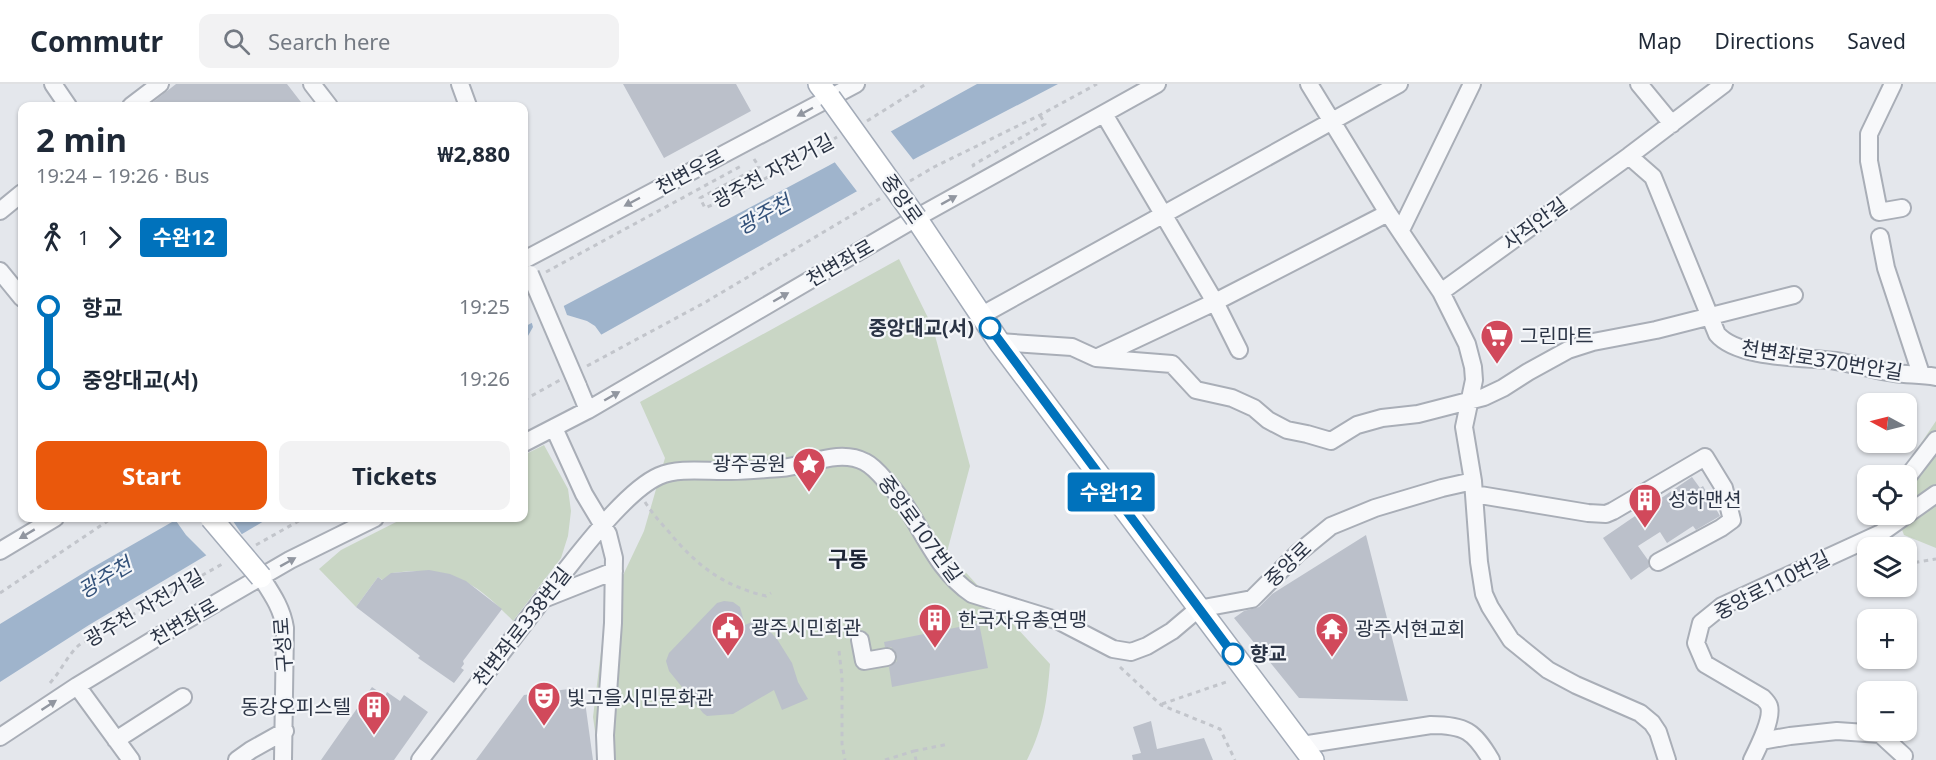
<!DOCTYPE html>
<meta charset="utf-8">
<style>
body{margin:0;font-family:"Noto Sans","Noto Sans KR",sans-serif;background:#f2f2f3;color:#1f2937;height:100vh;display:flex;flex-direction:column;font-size:22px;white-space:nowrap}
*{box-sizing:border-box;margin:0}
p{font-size:20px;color:#747a83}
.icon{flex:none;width:33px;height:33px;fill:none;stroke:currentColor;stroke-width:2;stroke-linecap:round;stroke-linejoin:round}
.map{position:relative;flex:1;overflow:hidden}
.drawer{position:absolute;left:18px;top:18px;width:510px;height:420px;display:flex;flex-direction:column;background:#fff;border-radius:12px;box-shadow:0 2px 4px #0004}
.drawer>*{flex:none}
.badge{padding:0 12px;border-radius:4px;font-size:21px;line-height:39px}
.needle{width:39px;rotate:277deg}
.fabs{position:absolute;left:1857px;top:309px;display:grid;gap:12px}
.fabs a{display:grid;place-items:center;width:60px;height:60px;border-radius:12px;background:#fff;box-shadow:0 2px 4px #0004;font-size:30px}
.map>.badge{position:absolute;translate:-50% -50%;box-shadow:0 0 0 3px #fff}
.legs{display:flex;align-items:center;gap:9px;height:66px;padding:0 18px;font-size:20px}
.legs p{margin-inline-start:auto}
.headline{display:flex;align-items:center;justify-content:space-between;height:102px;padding:0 18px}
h1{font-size:33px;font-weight:700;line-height:45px}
.cta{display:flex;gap:12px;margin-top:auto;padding:12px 18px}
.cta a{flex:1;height:69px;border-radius:12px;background:#ea580c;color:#fff;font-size:24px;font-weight:700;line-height:69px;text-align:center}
.cta a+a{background:#f2f2f3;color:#1f2937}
ul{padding:0 18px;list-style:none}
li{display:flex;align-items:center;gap:21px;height:72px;font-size:22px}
li i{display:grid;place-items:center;width:9px;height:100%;margin:0 8px;background:currentColor}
li i::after{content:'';width:15px;height:15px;margin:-8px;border:4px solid;border-radius:50%;background:#fff}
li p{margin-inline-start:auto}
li:first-child i{background:linear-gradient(#0000 50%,currentColor 0)}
li:last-child i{background:linear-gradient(currentColor 50%,#0000 0)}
header{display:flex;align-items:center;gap:36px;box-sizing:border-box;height:84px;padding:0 30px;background:#fff;border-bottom:2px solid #e0e1e3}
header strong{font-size:28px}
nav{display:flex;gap:33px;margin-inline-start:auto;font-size:21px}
.search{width:420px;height:54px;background:#f2f2f3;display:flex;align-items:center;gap:15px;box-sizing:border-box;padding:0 21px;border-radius:12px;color:#747a83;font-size:22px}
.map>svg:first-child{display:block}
.green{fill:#c9d6c5}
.water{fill:#9fb4cc}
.pier{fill:#e4e7ec}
.building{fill:#bbc0ca}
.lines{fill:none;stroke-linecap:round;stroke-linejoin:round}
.minor-casing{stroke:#a9aeb7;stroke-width:20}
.major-casing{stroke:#a3abb8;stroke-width:24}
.path{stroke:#c2c5cb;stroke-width:3;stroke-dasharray:4.5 4.5;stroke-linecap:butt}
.minor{stroke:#f7f8fa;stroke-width:16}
.major{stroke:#fff;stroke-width:21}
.minor-bridge-casing{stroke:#a9aeb7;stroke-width:20;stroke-linecap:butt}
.major-bridge-casing{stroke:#a3abb8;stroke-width:24;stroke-linecap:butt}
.minor-bridge{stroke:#f7f8fa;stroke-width:16}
.major-bridge{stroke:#fff;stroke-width:21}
.oneway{fill:#9196a0}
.line-1-casing{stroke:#fff;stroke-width:14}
.line-1{stroke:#0072bc;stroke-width:9}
.stop-1-dot{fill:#fff;stroke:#0072bc;stroke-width:3}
.labels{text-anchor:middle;stroke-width:4.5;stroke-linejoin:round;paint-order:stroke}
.street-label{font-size:20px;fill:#2b3445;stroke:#f4f6f9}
.stop-label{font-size:20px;font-weight:bold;fill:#2b3445;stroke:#f4f6f9;text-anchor:end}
.poi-label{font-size:20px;fill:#2b3445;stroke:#f4f6f9;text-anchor:start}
.water-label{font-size:21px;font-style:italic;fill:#34527a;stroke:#f4f6f9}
.quarter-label{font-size:22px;font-weight:bold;fill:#1d2536;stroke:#f4f6f9}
</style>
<header>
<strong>Commutr</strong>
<div class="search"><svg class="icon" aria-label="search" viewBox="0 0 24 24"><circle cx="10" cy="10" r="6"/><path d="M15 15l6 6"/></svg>Search here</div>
<nav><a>Map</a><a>Directions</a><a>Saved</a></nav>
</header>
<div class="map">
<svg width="1936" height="676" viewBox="0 0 1936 676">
<rect width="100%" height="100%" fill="#e4e7ec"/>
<path class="green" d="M899 175 933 244 970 382 947 468 1050 580C1047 617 1044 642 1027 676H599L593 633 606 527 644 447 665 374 640 318Z
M1936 337V464L1904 451 1897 433 1906 430V392L1903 391 1909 377Z
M544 361 568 405 571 427 568 452 561 474 513 537C474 496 449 481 392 489L384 497 378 493 356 523 319 485 341 466 404 434H524V371Z"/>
<path class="water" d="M977 0H1058L918 73 524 294V243L828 82Z
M179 434H269L89 541 0 598V540L90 485Z"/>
<path class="pier" d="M889 45 915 78 859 110 833 76Z
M563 220 567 231 587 237 595 242 603 253 526 296 524 291V259L533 243 531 236Z
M174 434H231L243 452 208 473 186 451Z"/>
<path class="building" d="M176 0H287L304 22H148Z
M623 0H736L751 27 664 74Z
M1692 393 1700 404 1703 402 1720 432 1696 446 1693 442 1667 459 1660 448 1638 462 1648 476 1649 483 1631 496 1603 454Z
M1366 451 1408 617 1299 614 1234 534 1244 527 1259 523 1272 510Z
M429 486 450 490 466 497 502 525 463 577 464 580 461 584 464 586 454 599 418 574 420 572 356 523 378 493 382 496 391 489Z
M724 517 733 518 740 523 745 541 758 535 777 555 792 579 798 598 808 615 782 626 774 606 733 630 707 632 703 629 669 587 666 577 669 569 717 519Z
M979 539 988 584 892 603 889 583 897 577V571L891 563H885L884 558Z
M372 603 385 612 387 608 400 617 404 611 428 628 394 676H321Z
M583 603 593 676H476L524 611Z
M1151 637 1157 665 1204 654 1213 676H1133L1132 671 1141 669 1133 643Z"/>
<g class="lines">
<g class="minor-casing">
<path id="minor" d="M53 0 68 22
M312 0 329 22
M460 0 468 22
M1309 0 1388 129 1441 208 1467 260 1473 283 1474 296 1464 343 1473 397 1479 478 1484 510 1490 523 1511 556 1548 586 1576 601 1640 629 1652 639 1658 648 1667 676
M1639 0 1672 40
M1893 0 1869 50V77L1879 128 1902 124
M131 22 160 0
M1104 30 1215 218 1239 266
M1629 72 1653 93 1717 250C1738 275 1805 273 1836 277 1856 280 1875 287 1895 289 1908 291 1922 290 1936 293
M0 127 22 109
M1401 146 1472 0
M1880 153 1886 184 1921 290
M524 176 856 0
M0 187 22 214
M1441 208 1629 72 1724 0
M982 231 1399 0
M999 258 1072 263 1096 274 1172 280 1196 306 1232 314 1254 324 1268 336 1287 346 1307 350 1331 357 1357 341 1382 334 1418 330 1484 313 1503 304 1528 288 1568 266 1593 258 1656 246 1794 211
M1098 273 1215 218 1388 129
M578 302 588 326
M554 344 584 410 608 450 614 474 613 539 605 651 606 676
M524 359 588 326 916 134 1157 0
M1906 395 1936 356
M1474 410 1588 429 1606 430 1613 427 1705 373 1724 404 1732 436 1721 444 1658 478
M0 467 55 434
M261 493C272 510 282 524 285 544L283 676
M546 514 614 487
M860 556 864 577 887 573
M77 602 131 676
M0 653 77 602 161 551 290 476 375 434
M116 656 183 613
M1761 657 1790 652 1837 647 1880 650 1904 672
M1302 661 1431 641C1465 641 1474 647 1491 676
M237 676 251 666 285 647
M420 676C467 615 513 553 561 492 583 465 627 406 659 392 680 383 708 388 731 387 748 387 764 385 781 384 807 382 839 364 865 378 873 382 879 389 885 396 919 430 931 483 972 510L1059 537 1113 565 1131 568 1147 562 1172 547 1198 525 1252 515 1298 469 1331 442 1375 424 1442 404 1473 397
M1752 676C1758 664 1773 634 1769 622 1768 619 1765 616 1763 614L1705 580 1696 559 1701 539 1722 522 1881 449 1936 410"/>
</g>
<g class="major-casing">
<path id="major" d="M819 0 830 14
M916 134 999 258 1313 676"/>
</g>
<path class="path" d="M867 37 926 0
M754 75 759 83 700 114 705 124 742 108 837 53
M974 83 973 81 1045 40 1040 31
M910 97 934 83 1040 31 1097 0
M546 188 743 81
M587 282 704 219 881 114
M524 316 560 296
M645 418C652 429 660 438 669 448 696 481 723 502 766 512L771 509
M256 461 304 434
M1906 480 1936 475
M0 509 112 434
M839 567 842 593V660L845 676
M1120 583 1161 621 1220 645 1235 676
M50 599C61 587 67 572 79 561L224 479
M1162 620 1229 597
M914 667 949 660
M885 676 914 667 916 676"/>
<use href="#minor" class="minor"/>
<use href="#major" class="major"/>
<g class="minor-bridge-casing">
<path id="minor-bridge" d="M530 190 578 302"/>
</g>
<g class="major-bridge-casing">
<path id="major-bridge" d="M830 14 916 134
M211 434 261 493"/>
</g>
<use href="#minor-bridge" class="minor-bridge"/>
<use href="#major-bridge" class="major-bridge"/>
</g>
<defs><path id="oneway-solid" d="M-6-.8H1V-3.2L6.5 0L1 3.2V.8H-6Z" transform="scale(1.5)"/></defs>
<g class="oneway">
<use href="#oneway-solid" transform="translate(805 28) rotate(152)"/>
<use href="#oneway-solid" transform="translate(949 116) rotate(-29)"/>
<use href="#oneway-solid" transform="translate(632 118) rotate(152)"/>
<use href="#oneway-solid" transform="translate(781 213) rotate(-30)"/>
<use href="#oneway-solid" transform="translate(612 312) rotate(-30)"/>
<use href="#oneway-solid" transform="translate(27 450) rotate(149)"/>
<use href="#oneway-solid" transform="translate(288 478) rotate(-29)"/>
<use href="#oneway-solid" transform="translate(49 621) rotate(-33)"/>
</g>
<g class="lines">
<g class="line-1-casing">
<path id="line-1" d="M990 244 1233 570"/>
</g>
<use href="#line-1" class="line-1"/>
</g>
<defs>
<g id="supermarket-pin" transform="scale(1.725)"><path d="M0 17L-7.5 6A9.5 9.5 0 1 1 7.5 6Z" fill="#d1495b" stroke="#f4f6f9"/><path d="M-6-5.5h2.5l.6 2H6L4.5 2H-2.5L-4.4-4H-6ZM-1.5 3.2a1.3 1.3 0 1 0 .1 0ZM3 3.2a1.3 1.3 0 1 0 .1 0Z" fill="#fff"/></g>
<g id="sight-pin" transform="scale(1.725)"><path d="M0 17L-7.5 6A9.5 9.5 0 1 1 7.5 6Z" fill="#d1495b" stroke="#f4f6f9"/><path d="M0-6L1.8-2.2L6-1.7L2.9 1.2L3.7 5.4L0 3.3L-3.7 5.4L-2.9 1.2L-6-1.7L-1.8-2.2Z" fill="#fff"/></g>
<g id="building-pin" transform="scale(1.725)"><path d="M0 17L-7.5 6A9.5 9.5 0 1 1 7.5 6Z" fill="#d1495b" stroke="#f4f6f9"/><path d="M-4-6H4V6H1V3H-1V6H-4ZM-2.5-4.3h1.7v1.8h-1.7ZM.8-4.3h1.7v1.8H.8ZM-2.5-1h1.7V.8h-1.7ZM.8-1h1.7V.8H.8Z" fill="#fff"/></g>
<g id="civic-pin" transform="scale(1.725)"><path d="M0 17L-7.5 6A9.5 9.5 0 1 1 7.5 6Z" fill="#d1495b" stroke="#f4f6f9"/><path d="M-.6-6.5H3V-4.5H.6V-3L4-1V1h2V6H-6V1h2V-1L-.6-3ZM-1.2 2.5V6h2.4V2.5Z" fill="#fff"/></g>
<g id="temple-pin" transform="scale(1.725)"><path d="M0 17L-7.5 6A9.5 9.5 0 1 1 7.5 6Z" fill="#d1495b" stroke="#f4f6f9"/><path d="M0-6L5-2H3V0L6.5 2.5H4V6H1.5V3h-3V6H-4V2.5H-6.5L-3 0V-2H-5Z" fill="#fff"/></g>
<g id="theatre-pin" transform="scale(1.725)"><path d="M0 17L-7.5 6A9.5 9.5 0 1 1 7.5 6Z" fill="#d1495b" stroke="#f4f6f9"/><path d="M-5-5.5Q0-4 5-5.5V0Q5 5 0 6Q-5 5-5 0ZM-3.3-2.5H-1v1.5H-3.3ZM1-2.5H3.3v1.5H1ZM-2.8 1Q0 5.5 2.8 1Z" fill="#fff"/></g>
</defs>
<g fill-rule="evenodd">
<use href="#supermarket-pin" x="1497" y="252"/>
<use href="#sight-pin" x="809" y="380"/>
<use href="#building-pin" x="1645" y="416"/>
<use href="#building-pin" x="935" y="536"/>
<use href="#civic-pin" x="728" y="544"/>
<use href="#temple-pin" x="1332" y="545"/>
<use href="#theatre-pin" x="544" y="614"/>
<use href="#building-pin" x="374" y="623"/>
</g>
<g class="stop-1-dot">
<circle cx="990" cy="244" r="10"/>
<circle cx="1233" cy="570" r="10"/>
</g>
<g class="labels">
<g class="street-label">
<text transform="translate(773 87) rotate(-28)" y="7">광주천 자전거길</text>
<text transform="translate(690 88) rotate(-28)" y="7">천변우로</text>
<text transform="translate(902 115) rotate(55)" y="7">중앙로</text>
<text transform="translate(1535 140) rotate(-36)" y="7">사직안길</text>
<text transform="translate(840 179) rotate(-30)" y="7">천변좌로</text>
<text transform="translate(1822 276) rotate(9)" y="7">천변좌로370번안길</text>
<text transform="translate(920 445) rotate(54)" y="7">중앙로107번길</text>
<text transform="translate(1288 480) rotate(-44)" y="7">중앙로</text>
<text transform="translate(1772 501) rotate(-27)" y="7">중앙로110번길</text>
<text transform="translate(144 524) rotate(-30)" y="7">광주천 자전거길</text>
<text transform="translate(184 538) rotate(-30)" y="7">천변좌로</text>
<text transform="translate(522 543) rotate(-52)" y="7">천변좌로338번길</text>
<text transform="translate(283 561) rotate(-94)" y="7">구성로</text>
</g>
<g class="stop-label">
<text x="974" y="251">중앙대교(서)</text>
<text x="1250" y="577" text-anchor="start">향교</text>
</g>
<g class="poi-label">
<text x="1520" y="259">그린마트</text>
<text x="786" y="387" text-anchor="end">광주공원</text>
<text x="1668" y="423">성하맨션</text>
<text x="958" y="543">한국자유총연맹</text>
<text x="751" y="551">광주시민회관</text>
<text x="1355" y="552">광주서현교회</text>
<text x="567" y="621">빛고을시민문화관</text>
<text x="351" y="630" text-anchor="end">동강오피스텔</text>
</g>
<g class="water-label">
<text transform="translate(764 131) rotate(-29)" y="7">광주천</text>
<text transform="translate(105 494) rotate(-31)" y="7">광주천</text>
</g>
<g class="quarter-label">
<text x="848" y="483">구동</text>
</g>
</g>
</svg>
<div class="fabs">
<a><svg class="needle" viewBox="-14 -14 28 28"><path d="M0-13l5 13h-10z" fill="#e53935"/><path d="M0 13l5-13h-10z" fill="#747a83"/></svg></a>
<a><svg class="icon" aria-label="locate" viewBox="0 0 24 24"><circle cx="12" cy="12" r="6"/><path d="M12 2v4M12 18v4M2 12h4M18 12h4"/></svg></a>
<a><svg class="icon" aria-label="layers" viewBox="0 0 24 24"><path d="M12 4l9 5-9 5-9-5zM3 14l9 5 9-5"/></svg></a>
<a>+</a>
<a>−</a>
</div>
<b class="badge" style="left:1111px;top:408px;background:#0072bc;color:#fff">수완12</b>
<section class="drawer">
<div class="headline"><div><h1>2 min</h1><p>19:24 – 19:26 · Bus</p></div><b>₩2,880</b></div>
<div class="legs"><svg class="icon" aria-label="walk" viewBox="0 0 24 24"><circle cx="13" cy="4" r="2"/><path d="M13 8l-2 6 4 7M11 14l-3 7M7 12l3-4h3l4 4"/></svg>1<svg class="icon" aria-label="forward" viewBox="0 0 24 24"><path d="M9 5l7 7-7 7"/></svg><b class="badge" style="background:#0072bc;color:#fff">수완12</b></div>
<ul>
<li><i style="color:#0072bc"></i><b>향교</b><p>19:25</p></li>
<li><i style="color:#0072bc"></i><b>중앙대교(서)</b><p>19:26</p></li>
</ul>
<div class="cta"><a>Start</a><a>Tickets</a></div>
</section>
</div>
